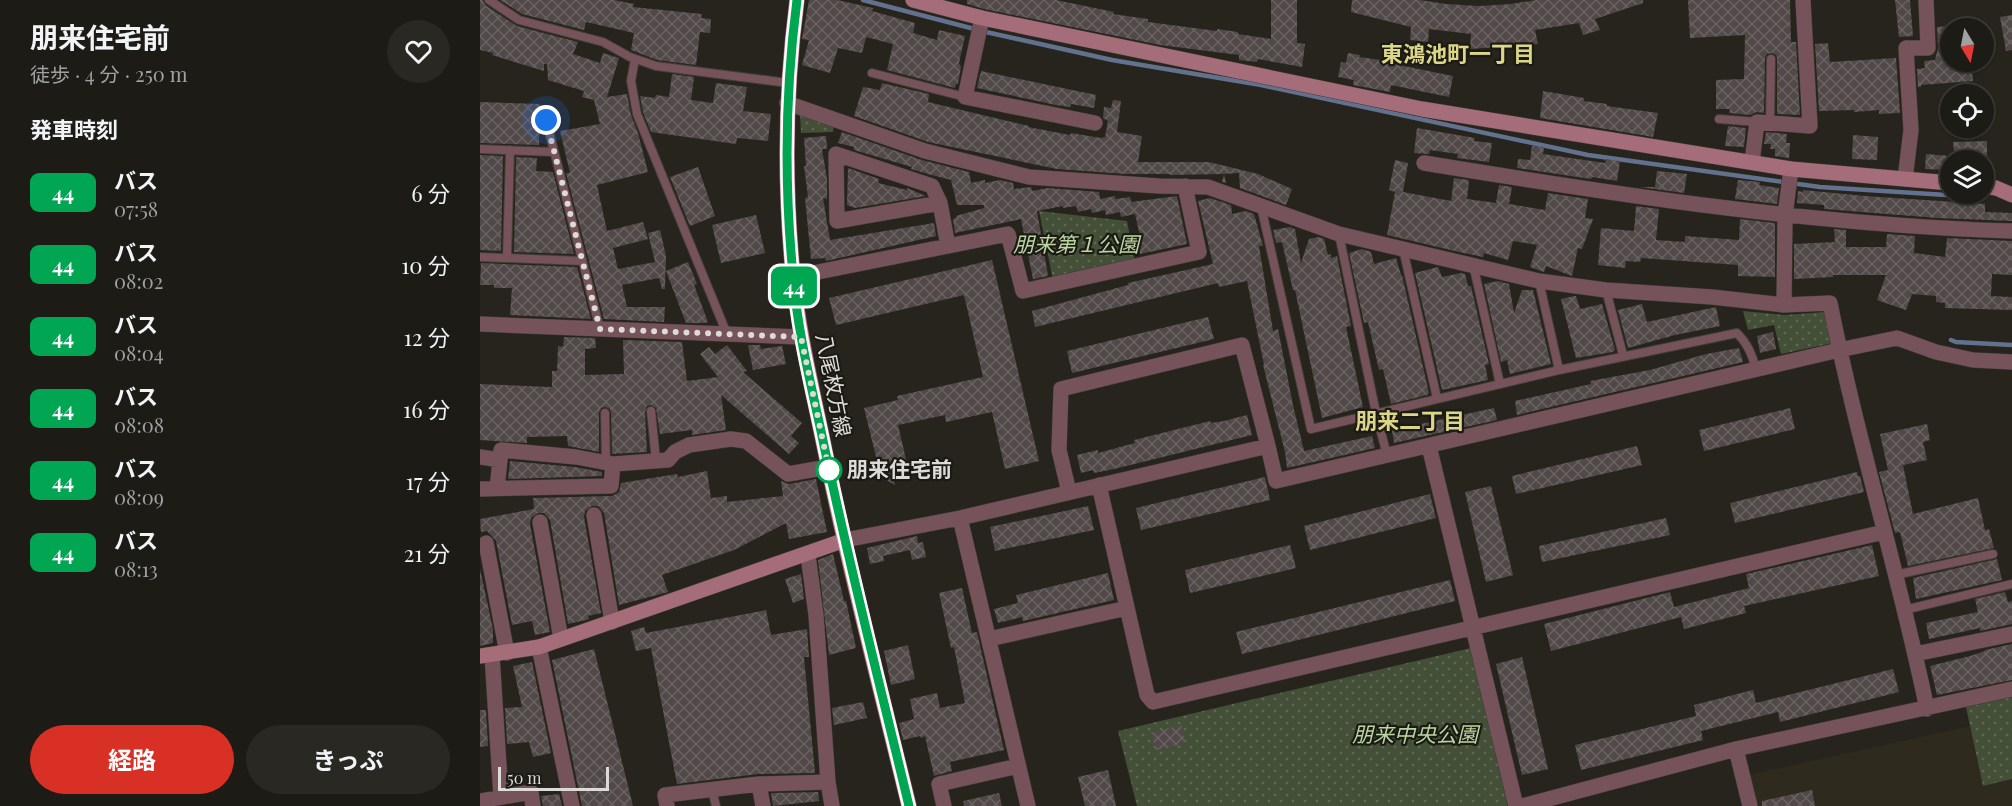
<!DOCTYPE html>
<html lang="ja">
<meta charset="utf-8">
<style>
body{margin:0;font-family:"Playfair Display","Noto Sans JP",serif;background:#292823;color:#f1f3f6;height:100vh;display:flex;flex-direction:column;font-size:22px;white-space:nowrap}
*{box-sizing:border-box;margin:0}
p{font-size:20px;color:#a0a1a1}
.icon{flex:none;width:33px;height:33px;fill:none;stroke:currentColor;stroke-width:2;stroke-linecap:round;stroke-linejoin:round}
.map{position:relative;flex:1;overflow:hidden}
.sheet{display:flex;flex-direction:column;background:#1c1b16;width:480px}
.sheet>*{flex:none}
.badge{padding:0 12px;border-radius:9px;font-size:21px;line-height:39px}
.needle{width:39px;rotate:170deg}
.controls{position:absolute;left:1460px;top:18px;display:grid;gap:12px}
.controls a{display:grid;place-items:center;width:54px;height:54px;border-radius:50%;background:#1c1b16;box-shadow:0 2px 4px #0004,0 0 0 2px #3a3935;font-size:30px}
.scale{position:absolute;left:18px;bottom:15px;width:111px;box-sizing:border-box;padding-left:6px;border:3px solid #dddbd7;border-top:0;font-size:16px;line-height:21px;white-space:nowrap;color:#dddbd7;-webkit-text-stroke:4px #1c1a14;paint-order:stroke}
.you{position:absolute;width:30px;height:30px;margin:-15px;border:4px solid #fff;border-radius:50%;background:#1a73e8;box-shadow:0 0 0 9px #1a73e833}
.map>.badge{position:absolute;translate:-50% -50%;box-shadow:0 0 0 3px #fff}
h2{padding:0 30px;font-size:22px;line-height:54px}
.round{display:grid;place-items:center;flex:none;width:63px;height:63px;border-radius:32px;background:#292823}
.summary{display:flex;align-items:center;justify-content:space-between;height:102px;padding:0 30px}
h1{font-size:28px;font-weight:700;line-height:45px}
.primary-button{display:flex;gap:12px;margin-top:auto;padding:12px 30px}
.primary-button a{flex:1;height:69px;border-radius:36px;background:#d93025;color:#fff;font-size:24px;font-weight:700;line-height:69px;text-align:center}
.primary-button a+a{background:#292823;color:#f1f3f6}
ul{padding:0;list-style:none}
li{display:flex;align-items:center;gap:18px;height:72px;padding:0 30px}
li div{flex:1}
li b{display:block;font-size:22px}
li em{font-style:normal}
li .badge{min-width:66px;font-weight:700;text-align:center}
main{display:flex;flex:1;min-height:0}
.map>svg:first-child{display:block}
.built{fill:#2e2a1d}
.grass{fill:url(#grass-dots)}
.lines{fill:none;stroke-linecap:round;stroke-linejoin:round}
.stream{stroke:#62718e;stroke-width:4.5}
.building{fill:url(#building-cross-hatch)}
.lane-casing{stroke:#403e37;stroke-width:10}
.street-casing{stroke:#403e37;stroke-width:16}
.secondary-casing{stroke:#403e37;stroke-width:16}
.primary-casing{stroke:#403e37;stroke-width:16}
.lane{stroke:#76525b;stroke-width:8}
.street{stroke:#76525b;stroke-width:15}
.secondary{stroke:#a56c7a;stroke-width:15}
.primary{stroke:#c98092;stroke-width:15}
.line-casing{stroke:#fff;stroke-width:14}
.line{stroke:#00a651;stroke-width:9}
.walk{stroke:#dddbd7;stroke-width:6;stroke-dasharray:0 10.8}
.stop-dot{fill:#fff;stroke:#00a651;stroke-width:3}
.labels{text-anchor:middle;stroke-width:4.5;stroke-linejoin:round;paint-order:stroke}
.park-label{font-size:21px;font-style:italic;fill:#bad6a0;stroke:#1c1a14}
.street-label{font-size:21px;fill:#dddbd7;stroke:#1c1a14}
.stop-label{font-size:21px;font-weight:bold;fill:#dddbd7;stroke:#1c1a14;text-anchor:start}
.neighbourhood-label{font-size:22px;font-weight:bold;fill:#dcd788;stroke:#1c1a14}
</style>
<main>
<section class="sheet">
<div class="summary"><div><h1>朋来住宅前</h1><p>徒歩 · 4 分 · 250 m</p></div><a class="round"><svg class="icon" aria-label="heart" viewBox="0 0 24 24"><path d="M12 20l-8-8c-3-5 5-10 8-4 3-6 11-1 8 4z"/></svg></a></div>
<h2>発車時刻</h2>
<ul>
<li><span class="badge" style="background:#00a651;color:#fff">44</span><div><b>バス</b><p>07:58</p></div><em>6 分</em></li>
<li><span class="badge" style="background:#00a651;color:#fff">44</span><div><b>バス</b><p>08:02</p></div><em>10 分</em></li>
<li><span class="badge" style="background:#00a651;color:#fff">44</span><div><b>バス</b><p>08:04</p></div><em>12 分</em></li>
<li><span class="badge" style="background:#00a651;color:#fff">44</span><div><b>バス</b><p>08:08</p></div><em>16 分</em></li>
<li><span class="badge" style="background:#00a651;color:#fff">44</span><div><b>バス</b><p>08:09</p></div><em>17 分</em></li>
<li><span class="badge" style="background:#00a651;color:#fff">44</span><div><b>バス</b><p>08:13</p></div><em>21 分</em></li>
</ul>
<div class="primary-button"><a>経路</a><a>きっぷ</a></div>
</section>
<div class="map">
<svg width="1532" height="806" viewBox="0 0 1532 806">
<defs>
<pattern id="grass-dots" width="8" height="8" patternUnits="userSpaceOnUse" patternTransform="scale(1.5)"><rect width="8" height="8" fill="#434f37"/><path d="M2 2h.1M6 6h.1" fill="none" stroke="#5e6853" stroke-width="1.8" stroke-linecap="round"/></pattern>
<pattern id="building-cross-hatch" width="8" height="8" patternUnits="userSpaceOnUse" patternTransform="scale(1.5)"><rect width="8" height="8" fill="#514848"/><path d="M0 0l8 8M0 8l8-8" fill="none" stroke="#6a6262"/></pattern>
</defs>
<rect width="100%" height="100%" fill="#26241d"/>
<path class="built" d="M1490 726 1503 786 1532 779V806H1275L1268 775Z"/>
<path class="grass" d="M320 113 354 123 353 132 321 133Z
M559 211 647 221 655 262 573 280Z
M1263 311 1304 315 1344 312 1353 343 1301 354 1294 325 1268 330Z
M991 648 1028 806H657L638 731Z
M1532 697V779L1503 786 1486 707Z"/>
<g class="lines">
<path class="stream" d="M383 0 506 32 632 60 781 85 1108 155 1340 187 1482 196 1505 195
M1471 340 1476 342 1532 345"/>
</g>
<path class="building" d="M0 0H3L5 5 37 26 98 42 93 54 120 63 123 53 139 58 127 97 147 94 151 115 158 133 168 172 117 185 127 231 163 222 168 239 133 248 138 269 175 262 168 233 180 230 186 256 185 289H182L179 278 142 285 147 307H185L184 322 124 319 86 173H90L80 131 120 124 114 100 102 97 104 91 68 80 67 64H64V71L12 55 13 53 0 50Z
M20 0H134L154 4 153 7 222 14 221 18 231 19 230 33 220 32 216 65 177 60 151 50 154 33 106 22 104 30 42 14Z
M329 0H357L393 8 392 11 435 23 433 33 457 40 459 30 485 36 479 63 481 67 478 84H476L475 88 407 70 413 44 386 37 382 53 358 48 350 73 322 65 329 40 322 39Z
M487 0H576L634 12 633 14 668 19V22L737 31V29L758 32V34L791 39V0H817V43L825 44 822 67 778 59 777 62 759 60V55L680 45 504 9 487 4Z
M872 0H940L966 4 999 6 1031 4 1056 0H1163V3L1115 19 1120 30 1103 35 1099 23 1055 30 1058 44 990 49 991 34 949 29 948 42 930 40 931 27 871 12Z
M1208 0H1310L1311 42H1316L1320 115 1297 114V59L1296 55 1292 53 1287 54 1285 58 1284 113 1277 112 1270 115 1249 113 1250 109H1236V80L1264 79 1265 35 1210 38Z
M1415 0H1430L1433 36 1419 37Z
M1532 15V50L1526 51 1520 17Z
M1470 26V62H1491L1493 81 1441 85V87H1438L1437 69 1445 68 1444 61 1455 60 1458 48 1457 27Z
M1348 43 1350 62 1416 58 1420 113 1399 114V110L1374 112V110L1339 111 1335 44Z
M868 53 880 55 879 57 915 62 914 64 973 76 969 97 911 85 910 92 873 85 874 80 858 77 861 62 866 63Z
M501 71 616 95 614 108 591 104 590 107 576 105 497 88Z
M192 74 214 77 211 100 233 103 236 83 267 87 263 111 291 114 288 141 257 138 256 144 171 132 163 112 160 96 175 98 176 95 189 97Z
M402 83 449 94 448 102 549 126 548 127 590 135 591 133 621 138 625 137 628 121 623 118 624 107 631 108 633 100 641 101 637 132 662 136 658 162H729L778 174 812 189 806 205 760 188 759 173 744 174 746 183 742 182 744 174 690 175V174H645L577 169 448 142 374 116 383 87 400 90Z
M1063 91 1104 98V101L1127 104V106L1178 113 1173 137 1060 118Z
M0 102 60 104 59 145 0 143Z
M1248 126 1266 128 1264 147 1245 146Z
M937 128 995 138 994 141 1012 143 1009 162 977 158 978 154 950 150 949 154 934 153Z
M362 132 442 160 489 172 491 183 505 180V183L520 180 533 183 534 189 551 187 552 191 568 188 619 192 620 199 635 196V199L650 197 651 202 697 196 707 244 660 254 656 237 660 236 655 214 641 217 640 212 626 215 625 210 612 213 611 209 598 212 596 206 583 208V206L557 211 568 276 553 279 541 219 475 233 473 219 476 218V216L504 208V205H477L471 180 448 174 431 169 432 167 374 150V147L358 143Z
M1286 132 1307 134 1306 143H1310L1309 158 1295 156V149H1290L1291 144H1284Z
M1373 135 1398 137 1397 160 1372 159Z
M346 136 347 149H342L347 179V199L343 198 350 240 454 223 456 236 346 261 345 258 331 259 325 198 328 197 324 166H326L324 138Z
M1507 141V160H1475L1473 142Z
M1052 146 1064 147 1063 154 1125 163 1126 159 1140 161 1137 181 1112 177 1111 179 1037 168 1038 159 1050 160Z
M1446 154 1470 156V170L1445 169Z
M0 155 23 156 21 251 0 250Z
M36 157 57 158 56 171 73 172 94 254 34 252Z
M915 160 928 163 923 192 971 201 974 178 989 180 987 199 1016 203 1019 185 1032 187 1029 204 1065 210 1068 193 1108 199 1105 218 1113 219 1102 249 1098 248 1092 276 1066 266 1064 272 1050 267 1057 245 1033 241 1028 260 1004 253 1003 257 979 252 907 235 915 192 909 190Z
M218 167 235 216 210 226 190 177Z
M368 168 399 179 398 183 427 190V188L446 196 375 208 367 205Z
M1177 171 1207 174 1204 193 1160 187H1175Z
M1258 180 1280 182 1279 185 1299 188 1297 204 1255 199Z
M1323 190 1385 196 1505 204V212L1532 213V221L1458 218 1344 209V205L1317 203 1318 191 1323 192Z
M730 198 751 205 752 214 766 211 774 214 783 246H779L793 331 798 329 813 405 824 451 892 436 895 448 807 468 805 452 783 365H784L781 350 767 281 739 287 738 283 555 327 552 311 648 285V283L733 264 718 201Z
M1156 206 1179 209 1176 240 1205 242V236L1259 240 1260 219 1295 223V277L1258 276V265L1203 261 1161 258 1160 262 1146 261 1145 268 1118 265 1121 228 1154 231Z
M276 215 285 253 241 263 232 225Z
M810 227 815 229 821 263 829 239 839 237 844 239 848 255 851 254V258L857 256 871 326 866 327 883 407 842 418 815 290H813L802 242 796 243 793 230Z
M1354 229 1366 230V247H1406L1407 234 1435 236 1434 253 1465 257 1467 238 1532 241V275L1512 274 1511 296 1532 297V310L1465 308V303L1456 302V296L1432 294 1426 310 1397 300 1406 275H1353V277L1314 279V244L1355 242Z
M882 249 891 252 894 264 916 258 921 275H922L949 393 947 395 911 404 903 369 899 370 888 322 884 323 869 253Z
M512 260 559 461 525 469 512 412 466 422 465 415 418 425 429 472 413 476 415 485 401 477 384 408 418 400 417 396 503 377 484 295 356 325 349 298Z
M208 262 217 284 214 285 228 322 225 323H206L186 271Z
M1 263 97 267 111 319 30 315 32 288H14V285H0Z
M958 267 962 277 981 273 985 274 988 286H991L1009 364 1005 365 1008 380 962 390 935 273Z
M1018 281 1029 284 1034 313 1042 290H1053L1071 364 1030 374 1027 360 1021 362 1004 284Z
M1094 296H1096L1100 309 1122 304 1135 350 1133 352 1096 358 1081 299Z
M1162 304 1167 322 1236 307 1240 326 1195 335 1148 348 1138 310Z
M728 317 734 339 592 373 587 351Z
M1293 332 1296 349 1280 353 1277 336Z
M84 337 115 338 116 348 105 349V375L144 374 143 340 202 342 207 381 238 377 220 354 229 347 235 354 247 345 267 371 263 372 322 423 311 436 319 443 309 454 241 395 246 430 212 435V430L180 434 176 408 171 405 167 406 165 412 167 452 132 454 131 413 130 409 125 407 121 408 119 413V452L88 446 87 436 47 437V443L0 440V384L72 387V371H77L78 346 83 347Z
M268 345H280L281 349 302 346 306 364 273 370Z
M1259 348 1263 362 1037 415 1035 401 1111 384 1110 381 1170 370 1226 354Z
M1014 408 1017 420 914 443 912 431 913 430Z
M1310 408 1315 429 1224 451 1219 430Z
M767 415 772 435 634 469 614 473 613 470 601 473 597 455 618 450V453L655 443 654 440 730 421 731 423 744 421Z
M1447 424 1450 440 1443 442 1447 460 1423 465 1433 514 1498 498 1505 530 1509 529 1514 548 1428 566 1420 532 1415 533 1399 472 1408 470 1400 434Z
M1157 446 1162 465 1036 494 1032 476Z
M30 461 95 467 122 472V476L28 479Z
M227 471 231 498 247 496V502L303 496 301 481 309 484 336 479 347 532 309 539 306 523 254 550 182 575 188 592 139 605 124 513 118 506H112L105 511 104 517 121 613 108 616 109 619 106 620 88 624 70 520 64 513H58L51 518 50 524 70 632 55 635 52 621 32 625 16 541 7 531 1 532 0 519 54 509 53 498 132 496 139 492 141 483 197 474 198 477Z
M1377 472 1378 476H1380L1384 492 1255 523 1250 503Z
M785 477 790 500 661 530 656 508Z
M1011 486 1033 575 1006 582 985 492Z
M950 494 956 518 830 550 824 526Z
M608 506 614 530 515 551 510 527Z
M1186 518 1190 535 1062 562 1059 546Z
M437 536 438 543 443 542 446 557 432 560 430 550 403 556 404 561 390 564 387 548Z
M810 545 816 568 710 593 705 570Z
M1392 545 1399 576 1264 606 1266 613 1204 629 1201 617 1071 651 1064 624 1190 592 1194 607 1269 588 1266 574Z
M353 554 364 601H366L376 648 349 655 338 560Z
M1517 559 1522 580 1436 599 1433 578Z
M0 569 13 629V643L0 646Z
M628 573 634 600 543 621 542 617 518 623 514 609 538 603 536 595Z
M321 574 324 599 313 603 305 579Z
M970 580 975 601 762 654 756 632Z
M482 588 492 633 497 632 524 750 470 762 472 771 454 776 445 736 441 738 440 736 423 740 419 723 434 719 430 699 457 693 460 708 485 703 474 647 471 648 459 593Z
M1525 592 1528 602 1532 601V624L1500 631V628L1449 639 1446 623 1498 612 1495 599Z
M286 610 291 635 327 629 329 657H324L335 773 278 774 197 784 171 648 156 651 151 631 164 627 166 633Z
M1532 644V680L1457 695 1450 666 1490 656 1505 651V650Z
M428 645 435 679 411 685 404 651Z
M114 649 153 806H102L72 660Z
M1042 657 1068 769 1042 775 1016 664Z
M52 662 71 753 53 757 49 742 27 744 25 708 42 707 33 666Z
M1413 669 1419 692 1300 722 1298 712 1221 731 1223 740 1101 770 1095 745 1216 716 1214 705 1273 690 1276 703Z
M383 702 387 718 354 725 352 708Z
M0 710H6L8 746 0 747Z
M701 725 705 743 676 750 671 733Z
M628 770 636 806H605L598 777Z
M1332 790 1335 806H1282V801Z
M338 792 339 801 293 806 291 793Z
M519 793 522 806H484L483 801Z
M79 794 82 806H63L61 796Z"/>
<g class="lines">
<g class="lane-casing">
<path id="lane" d="M9 0 39 20 123 42 150 57 176 66 308 83
M155 59 151 81 157 114 247 334
M392 73 485 97
M1239 119 1277 122
M66 120 120 329
M1290 123 1291 59
M0 149 74 152
M781 206 831 429 1079 370 1257 333C1268 344 1272 355 1276 369
M859 234 896 413 907 455
M923 249 957 398
M0 257 102 261
M27 258 30 150
M993 264 1020 384
M1059 281 1079 370
M1126 290 1143 355
M171 411 176 461
M125 413 126 463
M1415 575 1513 554
M1424 610 1532 584
M234 798 236 806"/>
</g>
<g class="street-casing">
<path id="street" d="M502 18 485 97 615 123
M307 103 445 151 549 177 679 186 728 187 859 234 1059 281 1126 290 1232 297 1304 305
M1272 162 1277 122 1330 126 1323 0
M944 163C1139 195 1334 225 1532 231
M1311 169 1305 216 1304 305 1350 303C1377 440 1419 573 1447 709
M1425 179 1431 130 1426 48H1448L1446 0
M460 203 357 221 356 154 452 186 460 203 468 246
M313 277 528 234 543 291 719 252 705 186
M0 324 321 337
M949 446 1036 806
M0 457 20 460
M619 485 667 695 673 702 1404 532
M0 489 131 486 133 464
M17 489 21 450 96 457 133 464 188 460 195 452 209 445 251 439 266 441 308 474 348 467
M589 492 579 450 581 389 762 345 788 446
M114 515 132 622
M480 518 548 806
M60 522 81 639
M365 540 480 518 788 446 796 481 1359 350 1417 338 1456 352 1493 360 1532 362
M6 543 27 653
M328 555 336 615 348 782 352 806
M509 639 647 608
M59 647 92 806
M1435 654 1532 634
M12 655 21 797
M1256 749 1270 806
M279 784 283 806
M0 801 51 792 53 806
M187 806 185 795 279 784 348 782
M464 806 459 784 538 766
M1042 806 1256 749 1532 689"/>
</g>
<g class="secondary-casing">
<path id="secondary" d="M433 0 502 18 942 109 1311 169 1470 183
M1503 186 1516 188 1532 195
M0 656 59 647 365 540"/>
</g>
<g class="primary-casing">
<path id="primary" d="M317 0C305 92 304 183 313 275 318 329 331 383 342 436 367 560 399 683 429 806"/>
</g>
<use href="#lane" class="lane"/>
<use href="#street" class="street"/>
<use href="#secondary" class="secondary"/>
<use href="#primary" class="primary"/>
</g>
<g class="lines">
<g class="line-casing">
<path id="line" d="M317 0C305 92 304 183 313 275 317 328 330 380 341 431 367 557 399 681 429 806"/>
</g>
<use href="#line" class="line"/>
<path class="walk" d="M66 120 120 329 321 337 349 470"/>
</g>
<circle class="stop-dot" cx="349" cy="470" r="12"/>
<g class="labels">
<g class="park-label">
<text x="596" y="252">朋来第１公園</text>
<text x="935" y="742">朋来中央公園</text>
</g>
<g class="street-label">
<text transform="translate(353 385) rotate(79)" y="7">八尾枚方線</text>
</g>
<g class="stop-label">
<text x="367" y="477">朋来住宅前</text>
</g>
<g class="neighbourhood-label">
<text x="978" y="62">東鴻池町一丁目</text>
<text x="930" y="429">朋来二丁目</text>
</g>
</g>
</svg>
<div class="controls">
<a><svg class="needle" viewBox="-14 -14 28 28"><path d="M0-13l5 13h-10z" fill="#e53935"/><path d="M0 13l5-13h-10z" fill="#a0a1a1"/></svg></a>
<a><svg class="icon" aria-label="locate" viewBox="0 0 24 24"><circle cx="12" cy="12" r="6"/><path d="M12 2v4M12 18v4M2 12h4M18 12h4"/></svg></a>
<a><svg class="icon" aria-label="layers" viewBox="0 0 24 24"><path d="M12 4l9 5-9 5-9-5zM3 14l9 5 9-5"/></svg></a>
</div>
<div class="scale">50 m</div>
<div class="you" style="left:66px;top:120px"></div>
<b class="badge" style="left:314px;top:286px;background:#00a651;color:#fff">44</b>
</div>
</main>
